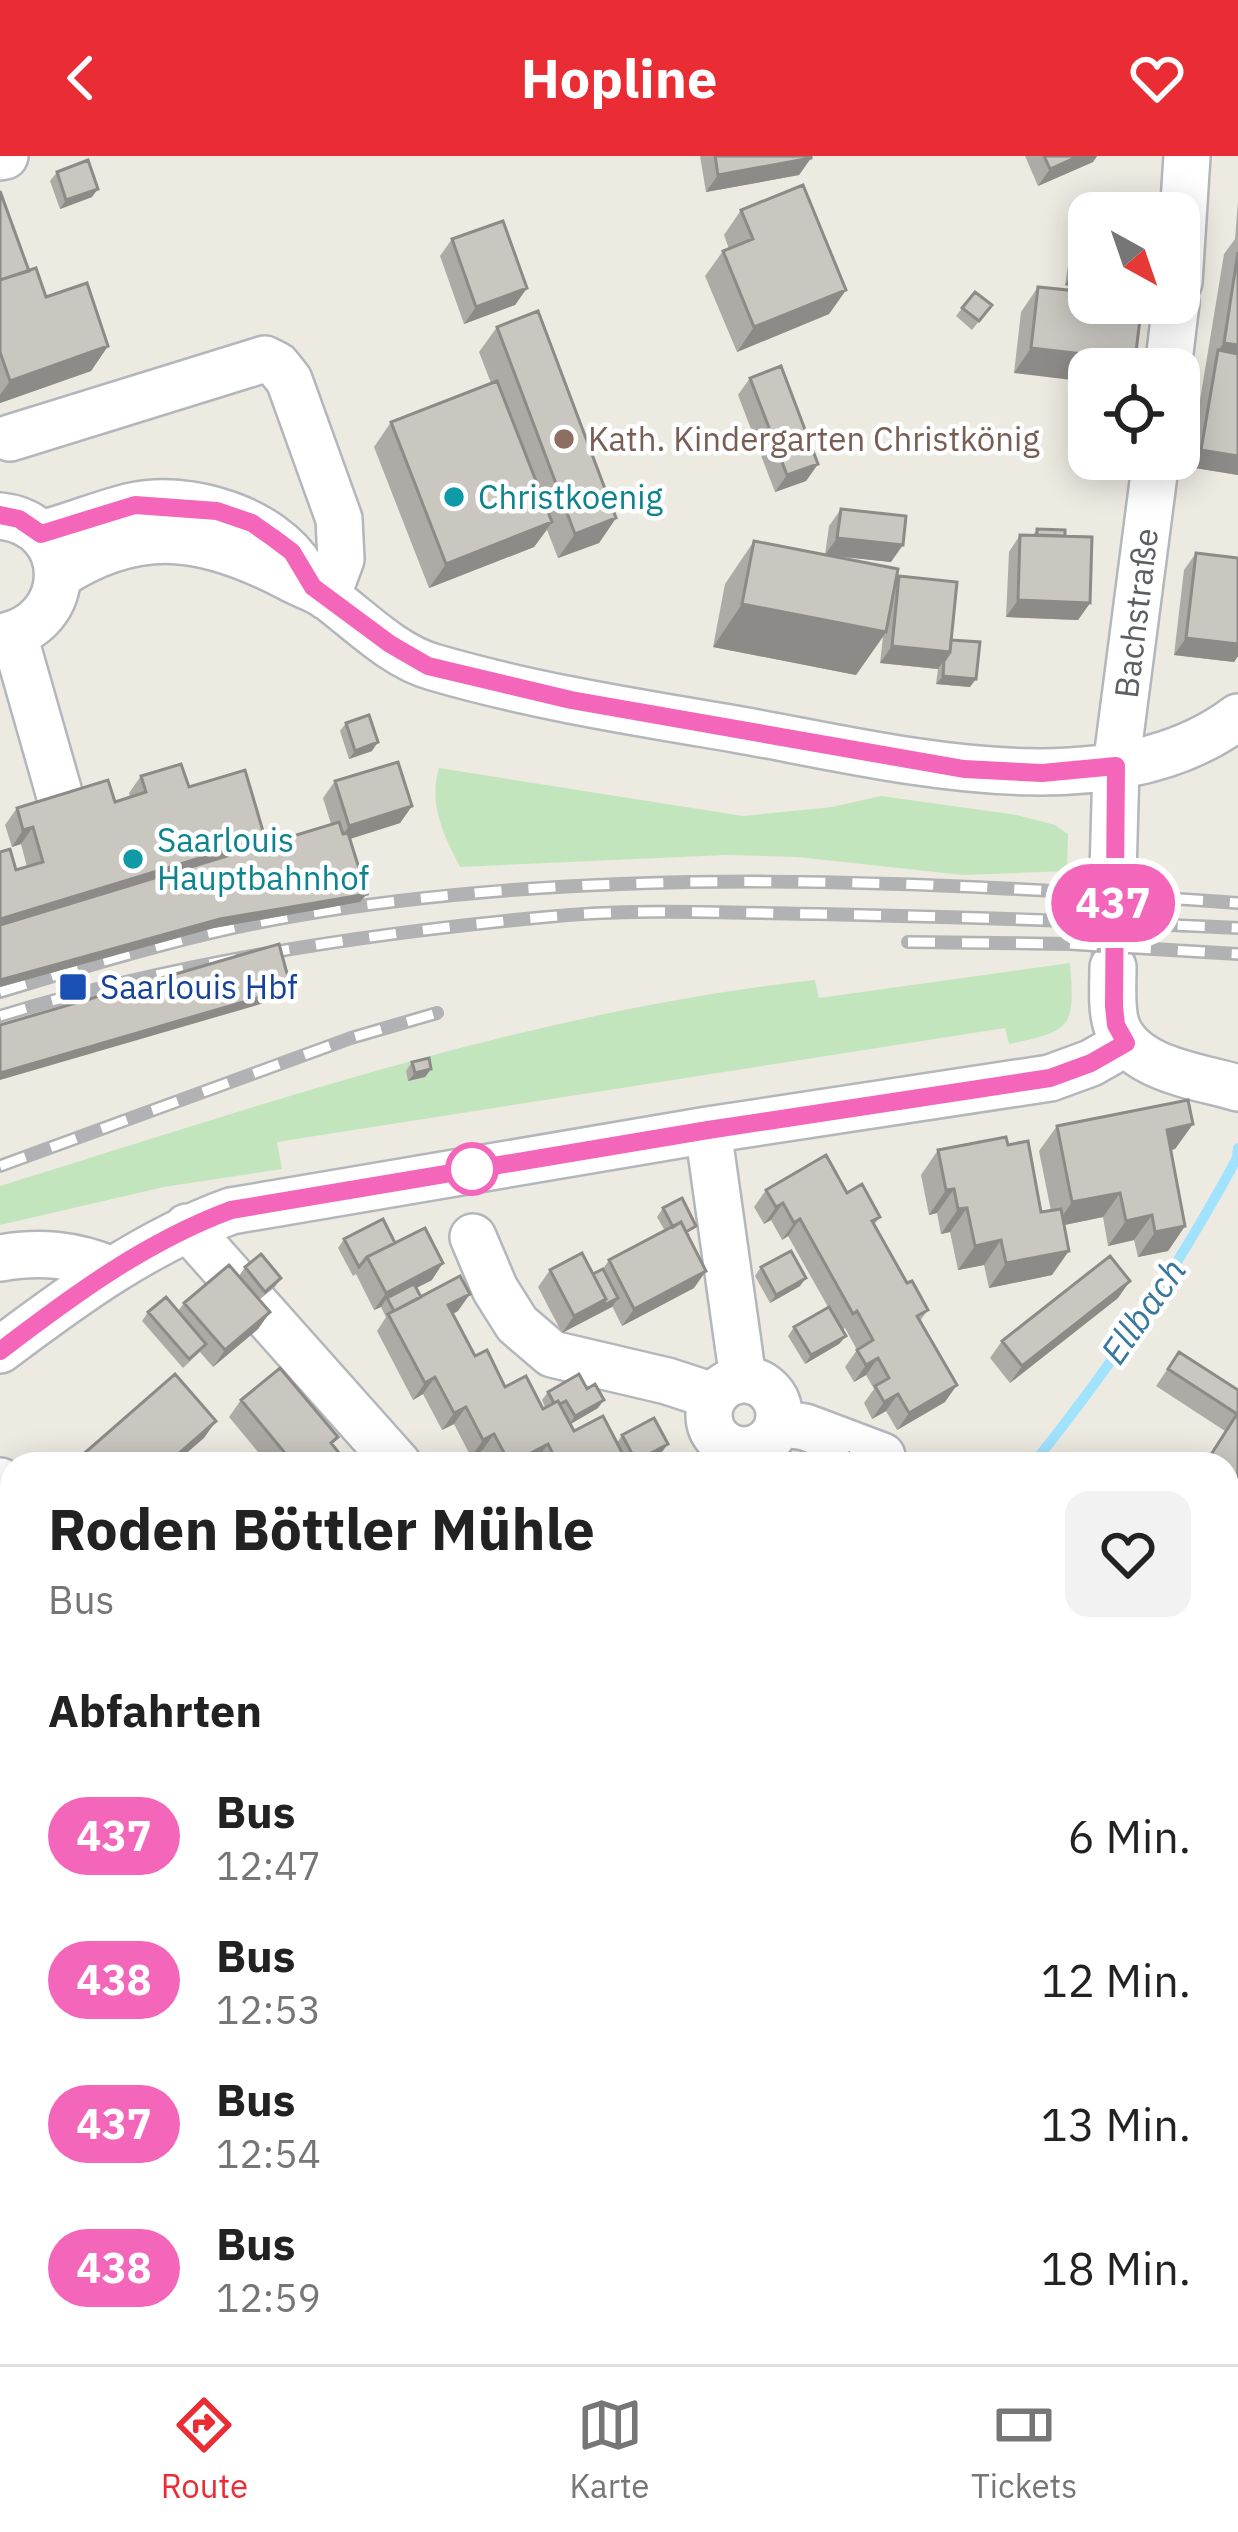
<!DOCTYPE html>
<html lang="de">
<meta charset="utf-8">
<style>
body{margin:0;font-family:"IBM Plex Sans",sans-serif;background:#f2f2f2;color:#222;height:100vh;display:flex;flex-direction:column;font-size:45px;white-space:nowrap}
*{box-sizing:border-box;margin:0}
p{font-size:39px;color:#767676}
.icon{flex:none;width:66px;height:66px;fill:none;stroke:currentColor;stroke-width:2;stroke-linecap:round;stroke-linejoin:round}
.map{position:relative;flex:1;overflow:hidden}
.drawer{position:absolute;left:0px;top:1296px;width:1239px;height:912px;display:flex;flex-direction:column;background:#fff;border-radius:36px 36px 0 0;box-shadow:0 6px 30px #0003}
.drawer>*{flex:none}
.badge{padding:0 24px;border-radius:39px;font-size:42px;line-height:78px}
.needle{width:78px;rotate:140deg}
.fabs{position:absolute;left:1068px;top:36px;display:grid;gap:24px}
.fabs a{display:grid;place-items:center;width:132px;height:132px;border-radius:24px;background:#fff;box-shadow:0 6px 30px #0003;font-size:60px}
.map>.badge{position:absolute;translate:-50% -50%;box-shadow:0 0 0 6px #fff}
h2{padding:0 48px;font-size:45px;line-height:108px}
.round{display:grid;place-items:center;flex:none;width:126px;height:126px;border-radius:24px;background:#f2f2f2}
.head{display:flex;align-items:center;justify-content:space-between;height:204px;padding:0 48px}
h1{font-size:57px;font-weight:700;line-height:90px}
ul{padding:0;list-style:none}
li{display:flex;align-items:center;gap:36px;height:144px;padding:0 48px}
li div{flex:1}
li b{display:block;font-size:45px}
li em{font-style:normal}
li .badge{min-width:132px;font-weight:700;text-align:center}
header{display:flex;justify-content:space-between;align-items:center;height:156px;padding:0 48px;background:#ea2c35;color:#fff;font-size:54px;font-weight:700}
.menu{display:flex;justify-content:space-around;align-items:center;height:168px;border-top:3px solid #e0e0e0;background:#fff;font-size:33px;color:#767676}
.menu a{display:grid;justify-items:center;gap:6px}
.menu .current{color:#ea2c35}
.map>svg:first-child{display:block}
.green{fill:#c3e5be}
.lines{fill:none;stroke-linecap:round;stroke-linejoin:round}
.stream{stroke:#a1e2ff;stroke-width:10}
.minor-tunnel{stroke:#c8c7c2;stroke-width:45;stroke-dasharray:45 22;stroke-linecap:butt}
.minor-casing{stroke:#b3b6ba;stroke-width:50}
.minor{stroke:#fff;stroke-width:45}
.rail-casing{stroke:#b1b2b3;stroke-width:14}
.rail{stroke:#fff;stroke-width:9;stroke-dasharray:27;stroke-linecap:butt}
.wall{fill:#aeaba6}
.shaded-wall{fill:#8d8b87}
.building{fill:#cac7c1;stroke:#8d8b87;stroke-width:3}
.line-casing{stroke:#fff;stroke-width:27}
.line{stroke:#f466ba;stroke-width:18}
.education-dot{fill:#8d6e63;stroke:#fff;stroke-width:4.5}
.culture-dot{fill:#0f9aa8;stroke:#fff;stroke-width:4.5}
.transit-dot{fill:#1a4fb4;stroke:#fff;stroke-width:4.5}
.stop-dot{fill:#fff;stroke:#f466ba;stroke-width:6}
.labels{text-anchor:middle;stroke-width:9;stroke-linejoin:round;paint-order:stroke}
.education-label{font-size:33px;fill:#785e54;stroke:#fff;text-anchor:start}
.culture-label{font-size:33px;fill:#0d838f;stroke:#fff;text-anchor:start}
.street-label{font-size:33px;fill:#5b5f63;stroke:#fff}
.transit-label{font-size:33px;fill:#164399;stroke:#fff;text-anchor:start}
.water-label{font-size:36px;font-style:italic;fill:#39779f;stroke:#fff}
</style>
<header><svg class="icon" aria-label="back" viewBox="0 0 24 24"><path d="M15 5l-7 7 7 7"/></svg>Hopline<svg class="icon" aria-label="heart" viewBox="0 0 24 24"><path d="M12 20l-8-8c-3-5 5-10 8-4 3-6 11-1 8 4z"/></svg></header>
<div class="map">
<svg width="1238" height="2208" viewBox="0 0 1238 2208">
<rect width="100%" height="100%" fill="#edeae2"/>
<path class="green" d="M439 612 743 660 832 651 881 640 1017 659 1055 669 1068 678 1067 715 963 719 797 701 726 699 460 711C444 679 428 648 439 612Z
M1070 807C1075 871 1073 875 1009 888L1005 872 277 986 282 1013 164 1031 0 1069V1030C268 947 534 855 815 824L819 842Z
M30 2196H305L296 2208H32Z"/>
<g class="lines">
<path class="stream" d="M1033 1308C1113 1208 1176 1115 1237 1002L1238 992
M363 2208 371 2196"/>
<path class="minor-tunnel" d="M1113 811V717"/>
<g class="minor-casing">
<path id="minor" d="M0 1 5 0
M1179 126 1187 0
M1168 213 1176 147
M10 282 265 203 277 209 289 224 339 363 341 403 327 441
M0 360C77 368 76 469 0 481
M41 378C72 370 102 357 132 350 188 337 272 363 302 413
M58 420C139 367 205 378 288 421 302 429 315 432 328 441 360 465 394 500 433 511 532 540 634 556 735 573 885 599 1106 661 1238 561
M14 479 63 651
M1113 717 1116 611 1156 303
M1113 811C1113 829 1111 851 1116 868 1131 914 1199 920 1238 932
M708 974 743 1223
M187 1071 398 1308
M473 1081 495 1133 517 1168 552 1198 667 1225 713 1240
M0 1102C40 1095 74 1098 112 1114
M0 1194C72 1140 145 1086 231 1055L708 974 1050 922 1091 907 1126 887
M709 1259a35 35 0 1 1 70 0a35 35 0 1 1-70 0Z
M779 1267 805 1271 882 1300
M0 1325 12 1338
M1227 1457 1238 1439
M1227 1837 1238 1844
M750 2208 758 2196"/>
</g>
<use href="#minor" class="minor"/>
<g class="rail-casing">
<path id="rail" d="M908 786 1069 788 1238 798
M0 836C99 806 198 776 300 759 606 708 930 725 1238 747
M0 860C177 806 361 778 546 761 636 752 729 757 819 758 959 761 1098 765 1238 772
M0 1010 351 882 437 857"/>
</g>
<use href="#rail" class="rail"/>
</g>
<path class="wall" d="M700 0H811V2L799 19 706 36Z
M1025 0H1097L1093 6 1038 30Z
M57 16 92 41 60 53 50 25Z
M0 35 29 115 46 141 108 190 91 215 0 247Z
M1238 45V319L1189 311 1224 98 1235 83Z
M741 54 846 134 829 158 737 196 705 120 723 95 729 93 724 79Z
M1082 80 1135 204 1129 213 1014 217 1021 156 1038 131 1071 135 1074 131 1065 129 1070 97Z
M452 83 527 132 515 149 464 168 440 100Z
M975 136 992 149 972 174 956 160Z
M497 171 616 362 599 387 558 402 547 374 534 391 429 432 374 291 391 266 491 227 479 196Z
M750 222 818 308 806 325 775 336 738 239Z
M841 353 891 406 825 399 829 370Z
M1037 373 1065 380 1090 447 1078 464 1006 461 1009 396 1020 379H1033Z
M754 385 896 424 899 420 951 484 970 531 936 528 938 513 880 507 883 481 856 519 713 491 725 428Z
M1196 397 1238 402V500L1234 506 1174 499 1184 414Z
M346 567 372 595 349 603 340 575Z
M141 620 189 631 259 690 331 668 323 642 335 625 412 650 400 667 350 683 360 746 214 772 0 831V696L16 714 27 711 21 688 12 691 5 669 17 652 115 646 130 641 129 637Z
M412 906 431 913 425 921 408 925 406 915Z
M1193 968 1175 993 1171 994 1185 1070 1168 1095 1138 1101 1134 1084 1108 1090 1103 1061 1064 1069 1052 1119 989 1132 984 1109 958 1114 950 1076 941 1078 937 1057 929 1059 921 1019 938 994 1008 989 1041 1056 1051 1055 1039 995 1057 970Z
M766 1034 847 1037 880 1061 874 1069 907 1127 928 1154 920 1165 945 1246 897 1274 886 1255 872 1263 864 1247 874 1233 866 1219 854 1226 845 1211 857 1194 845 1172 842 1174 846 1180 839 1188 805 1208 788 1180 794 1171 828 1151 788 1080 782 1084 771 1064 764 1068 754 1051Z
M663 1052 690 1079 688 1080 694 1132 622 1170 612 1150 562 1177 538 1131 550 1114 593 1118 603 1113 609 1104 665 1075 657 1061Z
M344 1083 395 1087 432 1124 416 1132 421 1141 458 1155 453 1158 475 1200 505 1231 543 1253 545 1251 542 1244 548 1236 598 1252 570 1268 574 1275 617 1287 622 1279 662 1296 641 1308H538L536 1305 531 1308H489L482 1295 471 1301 454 1268 442 1274 423 1238 413 1244 377 1175 386 1161 381 1151 374 1154 356 1118 353 1120 338 1092Z
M245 1111 281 1122 275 1131 259 1144 270 1156 258 1173 213 1211 200 1196 183 1212 142 1165 148 1156 178 1155 184 1147 239 1120Z
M761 1111 800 1130 770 1147 755 1120Z
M1118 1142 1010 1227 990 1202 1002 1185Z
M1179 1196 1238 1234V1369L1227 1386 1225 1275 1156 1230Z
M241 1244 333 1289 348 1308H268L229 1261Z
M0 1545 12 1559V1744L0 1755Z
M1227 1845 1238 1849V1940L1227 1934Z
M1238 2123V2164L1235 2166 1227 2156V2125Z
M576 2196H611L602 2208H591Z
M621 2196H701L692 2208H634L620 2198Z"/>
<path class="shaded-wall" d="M1079 0H1097L1093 6 1038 30 1050 13Z
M811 2 799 19 706 36 718 19Z
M98 33 92 41 60 53 66 44Z
M1077 112 1089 114V133L1079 123 1074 131 1065 129Z
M527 132 515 149 464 168 476 151Z
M846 134 829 158 737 196 754 171Z
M1224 187 1238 189V217L1218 194Z
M108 190 91 215 0 247V239L10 225Z
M1031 192 1135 204 1129 213H1089V226L1014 217Z
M1201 294 1238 300V319L1189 311Z
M818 308 806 325 775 336 787 319Z
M616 362 599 387 558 402 575 378Z
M552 366 534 391 429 432 446 408Z
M837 382 903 389 891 406 825 399Z
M1018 444 1090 447 1078 464 1006 461Z
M742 448 886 476 856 519 713 491Z
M1186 482 1238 488V500L1234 506 1174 499Z
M892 490 950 496 938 513 880 507Z
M943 520 976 523 970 531 936 528Z
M378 586 372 595 349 603 355 595Z
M412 650 400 667 337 687 349 670Z
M33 671 21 688 12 691 23 674Z
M265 682 253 699 0 776V763Z
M367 738 360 746 214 772 0 831V824L220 763Z
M291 832 285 841 0 924V917Z
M431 913 425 921 408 925 415 917Z
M1193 968 1175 993 1149 999 1167 974Z
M954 1033 937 1057 929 1059 946 1034Z
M1120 1037 1103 1061 1055 1071 1072 1046Z
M783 1047 771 1064 764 1068 776 1051Z
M967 1052 950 1076 941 1078 958 1053Z
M1152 1059 1134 1084 1108 1090 1126 1065Z
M800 1063 788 1080 782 1084 794 1067Z
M1185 1070 1168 1095 1138 1101 1155 1076Z
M1001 1084 984 1109 958 1114 975 1090Z
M1069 1095 1052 1119 989 1132 1006 1107Z
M443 1107 432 1124 389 1146 387 1142 381 1151 374 1154 386 1137Z
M706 1115 694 1132 622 1170 634 1153Z
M806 1122 800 1130 770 1147 776 1139Z
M1130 1125 1118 1142 1010 1227 1022 1210Z
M470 1138 458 1155 437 1166 448 1149Z
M618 1142 612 1151 562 1177 574 1160 606 1143Z
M270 1156 258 1173 213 1211 225 1194Z
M846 1180 839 1188 805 1208 811 1199Z
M878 1202 866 1219 854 1226 866 1209Z
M435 1221 423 1238 413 1244 425 1227Z
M957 1229 945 1246 897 1274 909 1257Z
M898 1238 886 1255 872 1263 884 1246Z
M604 1244 598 1252 569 1269 575 1260Z
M466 1251 454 1268 442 1274 454 1257Z
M216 1265 204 1282 174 1308H167Z
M494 1278 482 1295 471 1301 483 1284Z
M548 1288 536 1305 531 1308H510Z
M668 1288 662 1296 641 1308H634Z
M12 1737V1744L0 1755V1748Z"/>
<path class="building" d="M715 0H811V2L718 19Z
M1044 0H1079L1050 13Z
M88 4 98 33 66 44 57 16Z
M803 29 846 134 754 171 723 95 753 83 741 54Z
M0 35 29 115 0 124Z
M503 65 527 132 476 151 452 83Z
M1089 77V114L1077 112 1082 80Z
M1238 96V189L1224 187Z
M36 112 46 141 87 127 108 190 10 225 0 196V124Z
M1079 123 1089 124V147H1142L1135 204 1031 192 1038 131 1078 135Z
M975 136 992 149 979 165 962 152Z
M538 155 616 362 575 378 497 171Z
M1218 194 1238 198V300L1201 294Z
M781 210 818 308 787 319 750 222Z
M497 225 552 366 446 408 391 266Z
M841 353 906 360 903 389 837 382Z
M1037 373 1065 374V380L1037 379Z
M1020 379 1092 381 1090 447 1018 444Z
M754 385 898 413 886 476 742 448Z
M1196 397 1238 402V488L1186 482Z
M899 420 957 426 950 496 892 490Z
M951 484 980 486 976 523 943 520 944 505 950 496Z
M369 559 378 586 355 595 346 567Z
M398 606 412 650 349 670 335 625Z
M181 608 189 631 245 614 265 682 0 763V696L10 693 16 714 43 706 33 671 23 674 17 652 108 624 115 646 146 636 141 620Z
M339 666 343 678 348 677 367 738 220 763 0 824V769Z
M279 788 291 832 0 917V869Z
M429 902 431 913 415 917 412 906Z
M1188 944 1193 968 1167 974 1185 1070 1155 1076 1152 1059 1126 1065 1120 1037 1072 1046 1057 970Z
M1006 981 1008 989 1028 985 1041 1056 1061 1053 1069 1095 1006 1107 1001 1084 975 1090 967 1052 958 1053 954 1033 946 1034 938 994Z
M826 999 847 1037 862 1028 880 1061 872 1065 907 1127 912 1125 928 1154 917 1160 957 1229 909 1257 898 1238 884 1246 875 1230 889 1222 878 1202 866 1209 857 1194 873 1184 857 1155 853 1158 800 1063 794 1067 783 1047 776 1051 766 1034Z
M682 1042 696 1070 686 1076 681 1066 673 1071 663 1052Z
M383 1063 395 1087 367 1101 359 1111 344 1083Z
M681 1066 706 1115 634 1153 609 1104Z
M425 1072 443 1107 386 1137 367 1101Z
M791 1095 806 1122 776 1139 761 1111Z
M582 1097 606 1143 574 1160 550 1114Z
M261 1098 281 1122 265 1136 245 1111Z
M1110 1100 1130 1125 1022 1210 1002 1185Z
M229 1109 270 1156 225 1194 184 1147Z
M603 1113 618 1142 600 1151 606 1143 593 1118Z
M460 1120 470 1138 448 1149 475 1200 487 1194 505 1231 526 1220 543 1253 558 1245 574 1275 603 1260 628 1308H558L548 1288 510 1308 494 1278 483 1284 466 1251 454 1257 435 1221 425 1227 388 1158Z
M414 1128 421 1141 394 1155 387 1142Z
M166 1141 206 1188 189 1203 148 1156Z
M829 1151 846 1180 811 1199 794 1171Z
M1179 1196 1238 1234V1369L1234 1376 1227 1372V1308H1205L1237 1258 1168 1213Z
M280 1212 338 1281 331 1287 348 1308H294L241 1244Z
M175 1218 216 1265 167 1308H72Z
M579 1218 587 1233 595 1228 604 1244 575 1260 566 1245 560 1248 558 1245 554 1247 548 1236Z
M654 1262 668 1288 636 1305 622 1279Z
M849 1297 854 1308H828Z
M0 1400 12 1412 0 1424Z
M0 1545 12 1559V1658L4 1648 0 1652Z
M1227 1625 1238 1632V1664L1227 1681Z
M0 1699 12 1713V1737L0 1748Z
M1228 1843 1238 1849V1916L1227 1909Z
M1235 2119 1238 2123V2153L1227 2139V2125Z
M593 2196H611L604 2205Z
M653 2196H701L692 2208H669Z
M833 2196H919L911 2208H825Z
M944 2196H990L982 2208H936Z"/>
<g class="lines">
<g class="line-casing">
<path id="line" d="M0 359 19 363 41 378 135 349 217 355 252 367 272 381 292 396 313 431 390 488 428 510 571 544 964 613 1042 617 1116 610 1114 850 1116 869 1126 887 1091 907 1050 922 708 974 231 1054C145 1086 72 1140 0 1195"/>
</g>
<use href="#line" class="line"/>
</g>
<circle class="education-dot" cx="564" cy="283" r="12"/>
<g class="culture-dot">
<circle cx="454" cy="341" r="12"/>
<circle cx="133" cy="703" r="12"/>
</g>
<rect class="transit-dot" x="58" y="816" width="30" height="30" rx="6"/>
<circle class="stop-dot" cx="472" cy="1013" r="24"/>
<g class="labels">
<g class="education-label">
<text x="588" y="295">Kath. Kindergarten Christkönig</text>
</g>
<g class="culture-label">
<text x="478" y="353">Christkoenig</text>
<text x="157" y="696">Saarlouis<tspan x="157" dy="38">Hauptbahnhof</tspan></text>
</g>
<g class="street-label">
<text transform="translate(1136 457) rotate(-83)" y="12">Bachstraße</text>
</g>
<g class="transit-label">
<text x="100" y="843">Saarlouis Hbf</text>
</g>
<g class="water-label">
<text transform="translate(1143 1155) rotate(-55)" y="13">Ellbach</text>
</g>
</g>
</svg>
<div class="fabs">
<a><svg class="needle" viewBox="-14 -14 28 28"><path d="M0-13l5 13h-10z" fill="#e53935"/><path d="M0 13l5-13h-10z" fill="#767676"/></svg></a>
<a><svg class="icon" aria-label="locate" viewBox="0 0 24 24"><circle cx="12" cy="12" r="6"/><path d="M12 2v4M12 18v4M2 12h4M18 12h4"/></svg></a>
</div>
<b class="badge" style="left:1113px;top:747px;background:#f466ba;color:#fff">437</b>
<section class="drawer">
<div class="head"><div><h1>Roden Böttler Mühle</h1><p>Bus</p></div><a class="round"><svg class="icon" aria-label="heart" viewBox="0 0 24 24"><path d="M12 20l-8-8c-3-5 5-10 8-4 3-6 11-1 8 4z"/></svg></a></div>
<h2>Abfahrten</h2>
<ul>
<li><span class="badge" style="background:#f466ba;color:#fff">437</span><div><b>Bus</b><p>12:47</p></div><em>6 Min.</em></li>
<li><span class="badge" style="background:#f466ba;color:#fff">438</span><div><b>Bus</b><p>12:53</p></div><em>12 Min.</em></li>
<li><span class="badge" style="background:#f466ba;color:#fff">437</span><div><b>Bus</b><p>12:54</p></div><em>13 Min.</em></li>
<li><span class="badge" style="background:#f466ba;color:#fff">438</span><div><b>Bus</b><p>12:59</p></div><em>18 Min.</em></li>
</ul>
</section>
</div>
<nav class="menu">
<a class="current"><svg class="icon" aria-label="directions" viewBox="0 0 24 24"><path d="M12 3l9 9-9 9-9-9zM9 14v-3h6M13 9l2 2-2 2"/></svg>Route</a>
<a><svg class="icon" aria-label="map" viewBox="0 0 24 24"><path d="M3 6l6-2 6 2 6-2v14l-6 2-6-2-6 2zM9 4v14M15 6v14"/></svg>Karte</a>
<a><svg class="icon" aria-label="tickets" viewBox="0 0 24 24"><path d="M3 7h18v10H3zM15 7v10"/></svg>Tickets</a>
</nav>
